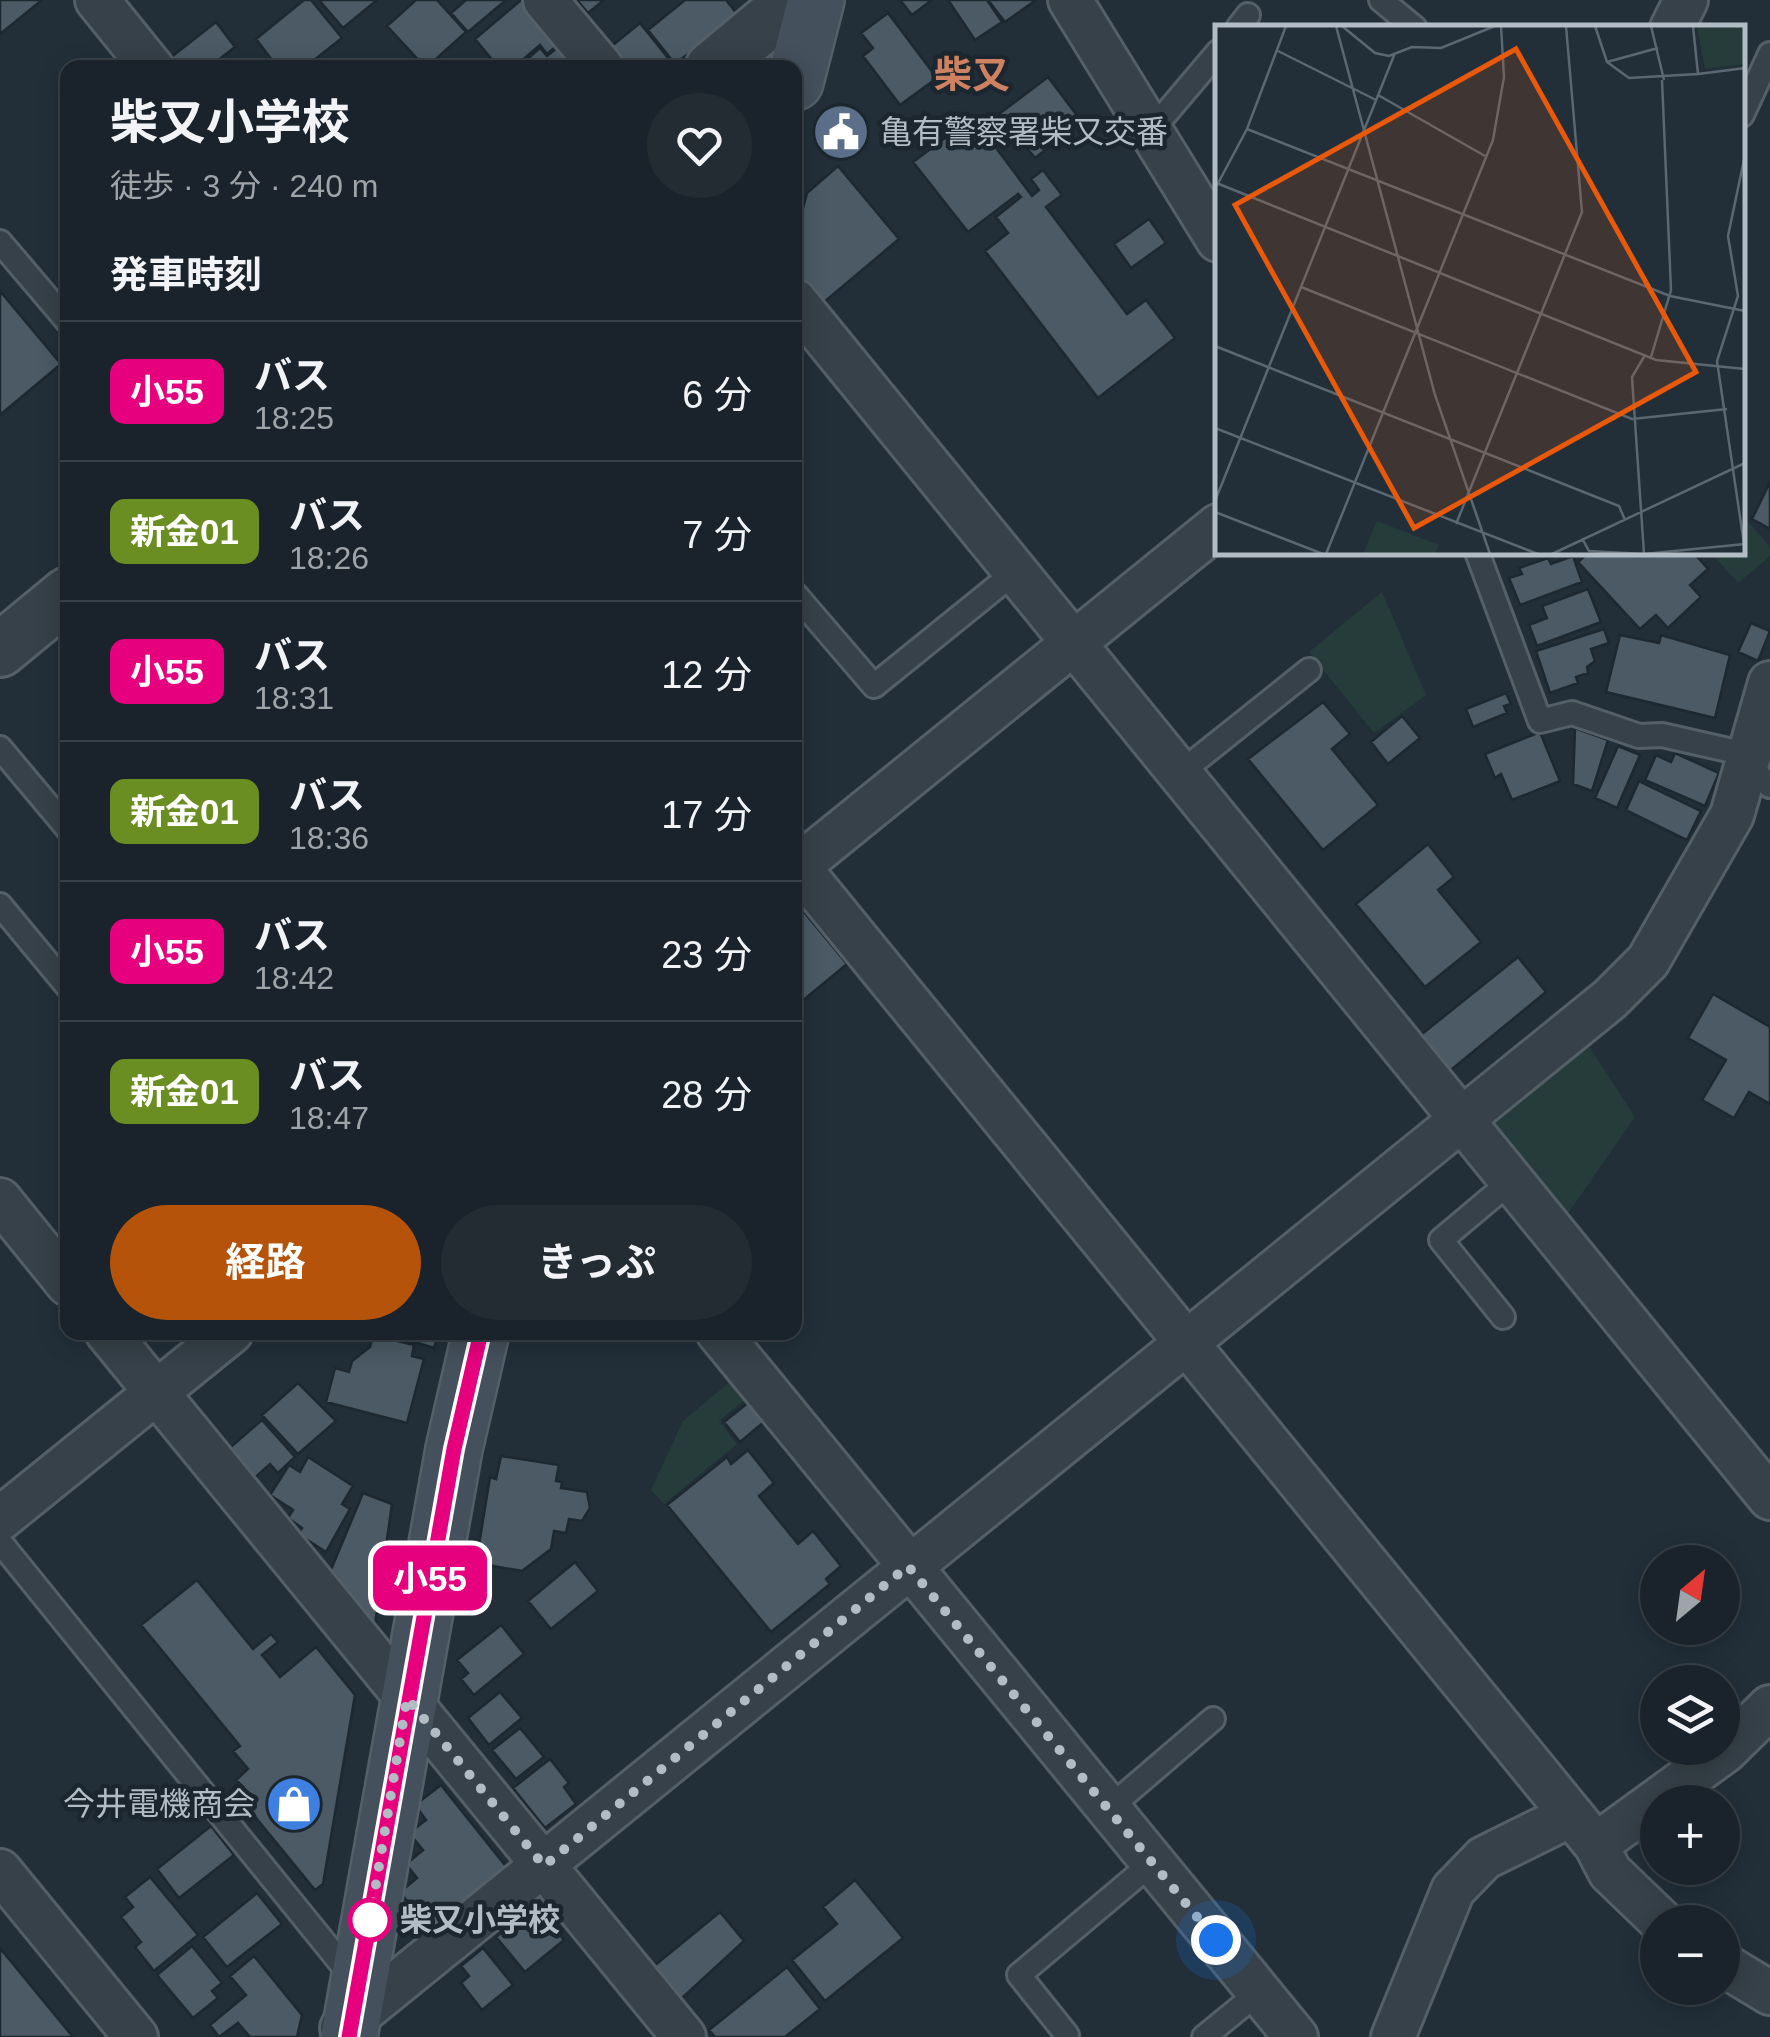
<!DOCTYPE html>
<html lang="ja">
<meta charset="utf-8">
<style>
body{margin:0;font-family:Helvetica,"Noto Sans JP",sans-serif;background:#232b33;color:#f1f3f6;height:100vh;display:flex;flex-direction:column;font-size:38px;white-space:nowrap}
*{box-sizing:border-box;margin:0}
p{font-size:32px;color:#9fa4a9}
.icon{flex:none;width:55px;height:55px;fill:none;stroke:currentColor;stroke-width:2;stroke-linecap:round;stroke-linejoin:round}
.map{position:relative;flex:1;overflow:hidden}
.sheet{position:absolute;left:60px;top:60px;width:742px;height:1280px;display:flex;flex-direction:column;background:#1a232b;border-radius:20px;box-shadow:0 5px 25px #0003,0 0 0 2px #384047}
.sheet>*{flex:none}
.badge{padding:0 20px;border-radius:15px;font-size:35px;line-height:65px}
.needle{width:65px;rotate:29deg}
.controls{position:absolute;left:1640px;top:1545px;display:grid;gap:20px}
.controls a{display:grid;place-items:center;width:100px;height:100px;border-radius:50%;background:#1a232b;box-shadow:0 5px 25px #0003,0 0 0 2px #384047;font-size:50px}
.you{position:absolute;width:50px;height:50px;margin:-25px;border:8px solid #fff;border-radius:50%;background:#1a73e8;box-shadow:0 0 0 15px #1a73e833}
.map>.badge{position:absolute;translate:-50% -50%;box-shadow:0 0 0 5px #fff}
h2{padding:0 50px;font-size:38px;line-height:90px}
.round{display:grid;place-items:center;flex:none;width:105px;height:105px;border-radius:52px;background:#232b33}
.overview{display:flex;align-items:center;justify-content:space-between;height:170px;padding:0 50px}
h1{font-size:48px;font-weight:700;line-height:75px}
.primary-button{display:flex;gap:20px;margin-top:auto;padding:20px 50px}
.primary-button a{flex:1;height:115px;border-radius:60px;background:#b45309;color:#fff;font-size:40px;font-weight:700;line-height:115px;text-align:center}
.primary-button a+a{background:#232b33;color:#f1f3f6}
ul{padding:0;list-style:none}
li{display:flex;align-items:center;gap:30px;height:140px;padding:0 50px;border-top:2px solid #384047}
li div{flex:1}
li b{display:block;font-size:38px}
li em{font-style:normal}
li .badge{min-width:110px;font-weight:700;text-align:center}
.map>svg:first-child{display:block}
.green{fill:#253c3a}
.building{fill:#4b5a65;stroke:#1d2830;stroke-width:2.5}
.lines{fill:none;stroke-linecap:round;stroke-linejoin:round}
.service-casing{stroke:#545f67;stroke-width:28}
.minor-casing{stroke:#545f67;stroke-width:48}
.tertiary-casing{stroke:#545f67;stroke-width:58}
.secondary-casing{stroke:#545f67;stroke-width:60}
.service{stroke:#364149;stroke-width:22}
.minor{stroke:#364149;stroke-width:42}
.tertiary{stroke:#364149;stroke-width:52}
.secondary{stroke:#44505c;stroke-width:55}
.line-casing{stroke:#fff;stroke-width:22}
.line{stroke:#e6007e;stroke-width:15}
.walk{stroke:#b1bcc5;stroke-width:10;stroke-dasharray:0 18}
.stop-dot{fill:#fff;stroke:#e6007e;stroke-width:5}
.labels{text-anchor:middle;stroke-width:9;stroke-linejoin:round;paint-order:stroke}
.poi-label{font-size:32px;fill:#b1bcc5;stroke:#1b262e;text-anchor:start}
.stop-label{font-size:32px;font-weight:bold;fill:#b1bcc5;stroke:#1b262e;text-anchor:start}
.quarter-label{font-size:38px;font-weight:bold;fill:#cf8262;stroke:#1b262e}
.inset-road{fill:none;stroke:#5b6771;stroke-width:2.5}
.view{fill:#e8590c;fill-opacity:0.15;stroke:#e8590c;stroke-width:5}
.inset-edge{fill:none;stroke:#b1bcc5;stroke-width:5}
</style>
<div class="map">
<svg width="1770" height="2037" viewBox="0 0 1770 2037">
<rect width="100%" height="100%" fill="#222f39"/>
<path class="green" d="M1743 516 1770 547V556L1738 583 1711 553 1742 552Z
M1382 592 1426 695 1374 733 1309 652Z
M1585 1040 1635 1117 1564 1219 1485 1122Z
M732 1380 747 1398 719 1421 737 1444 664 1504 651 1490 683 1421Z"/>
<path class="building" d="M0 0H42L0 34Z
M304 0H311L342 38 304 68H278L256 39Z
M319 0H377L343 28Z
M416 0H437L466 32 426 68 387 26Z
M466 0H506L468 32 451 13Z
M521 0 560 43 547 54 540 45 513 68H499L475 39Z
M577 0H604L588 13Z
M685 0H726L738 15 675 64 648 30Z
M900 0H932L912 15Z
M948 0H987L1002 22 975 40Z
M988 0H1036L1005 22Z
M888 13 937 78 900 105 863 56 873 48 861 33Z
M216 22 235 47 208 68H177L170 58Z
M640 23 676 68H624L608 49Z
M562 44 581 68H517L540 48 547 56Z
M1048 77 1082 122 1035 158 999 114Z
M834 107 847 111 864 127 853 157 823 148Z
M973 117 1032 196 1039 190 1031 179 1043 170 1062 195 1046 207 1127 314 1146 300 1175 338 1098 398 985 251 1008 233 996 217 1021 197 1018 194 968 232 913 162Z
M838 166 899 239 823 303 795 271V239L807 193Z
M1149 219 1166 243 1131 268 1114 244Z
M0 291 61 364 0 415Z
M1770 482V529L1752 519Z
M1589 552H1693L1708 569 1690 585 1701 597 1668 628 1656 615 1640 629 1578 562Z
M1573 556 1582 582 1520 605 1509 578 1522 574 1519 568 1548 558 1551 564Z
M1588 589 1601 622 1537 646 1529 625 1547 618 1542 606Z
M1751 623 1770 631 1758 661 1738 652Z
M1604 629 1609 643 1591 649 1595 661 1587 667 1588 673 1576 677 1578 683 1550 693 1536 651Z
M1620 635 1659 643 1661 635 1730 655 1715 718 1606 692Z
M1506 693 1511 704 1504 706 1507 713 1473 727 1466 709Z
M1323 702 1350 734 1332 749 1378 805 1323 850 1248 759Z
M1402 716 1420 738 1388 764 1371 742Z
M1575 728 1608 740 1592 791 1573 784Z
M1540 732 1560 781 1512 800 1501 774 1495 778 1485 754Z
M1618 746 1640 755 1617 808 1595 798Z
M1675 753 1719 773 1705 806 1645 780 1656 755 1671 762Z
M1639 781 1701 811 1687 840 1626 810Z
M1428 844 1454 877 1438 890 1481 942 1425 987 1356 904Z
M795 901 847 964 795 1007Z
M1518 957 1546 992 1446 1074 1417 1038Z
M1713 994 1770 1027V1104L1749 1092 1734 1118 1702 1100 1726 1060 1688 1038Z
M382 1332H439L434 1348Z
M373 1335 414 1345 412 1356 424 1359 407 1423 326 1402 335 1368 349 1372 352 1361 370 1347Z
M298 1383 336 1421 298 1454 262 1415Z
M749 1402 765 1421 740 1442 724 1422Z
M262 1420 295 1457 278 1473 270 1464 251 1481 225 1452Z
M748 1450 774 1483 759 1496 798 1544 813 1531 841 1566 826 1579 830 1584 771 1632 667 1505 727 1457 731 1464Z
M501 1456 559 1465 556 1481 562 1482 561 1488 587 1492 590 1508 582 1521 569 1519 566 1533 554 1531 551 1549 522 1571 476 1563 490 1477 496 1479Z
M308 1457 353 1486 342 1504 350 1509 326 1552 298 1534 302 1528 288 1518 293 1510 270 1495 289 1465 300 1472Z
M363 1493 392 1504 375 1625 330 1572Z
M575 1562 598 1591 551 1629 528 1601Z
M197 1580 253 1649 271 1634 278 1642 262 1655 280 1677 316 1647 355 1695 323 1884 315 1890 234 1791 241 1785 236 1780 248 1769 233 1751 240 1746 141 1625Z
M501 1625 524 1654 474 1695 461 1679 468 1673 457 1660Z
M500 1692 522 1718 489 1745 468 1718Z
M520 1728 544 1757 516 1779 492 1750Z
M550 1759 569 1783 564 1787 576 1804 545 1828 513 1788Z
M441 1785 508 1869 417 1942 397 1917 411 1906 400 1892 417 1878 406 1864 423 1850 409 1833 426 1820 415 1805Z
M211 1826 234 1855 179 1898 157 1869Z
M150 1877 198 1935 154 1971 135 1947 141 1942 121 1917 133 1907 125 1897Z
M855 1880 903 1938 825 2001 792 1960 837 1924 823 1907Z
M257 1893 282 1924 227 1967 203 1937Z
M535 1904 564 1940 525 1972 496 1937Z
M720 1912 744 1941 681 1999 654 1966Z
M192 1946 222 1983 212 1991 218 1998 193 2018 157 1975Z
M0 1948 73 2037H0Z
M483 1948 513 1985 482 2010 461 1983 469 1976 461 1966Z
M254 1956 302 2015 297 2037H250L238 2023 219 2037 210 2025 246 1995 230 1976Z
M787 1967 820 2009 785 2037H715L709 2030Z"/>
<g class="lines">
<g class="service-casing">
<path id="service" d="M1381 0 1415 28
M1238 28 1248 15
M1742 115 1770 54
M1151 131 1218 52
M0 242 68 322
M1477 552 1540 721 1572 713 1639 736 1662 735 1750 755
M795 594 874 686 1015 572
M0 748 68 829
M1748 765 1770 786
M1180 773 1309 670
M0 905 68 987
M1503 1317 1441 1240 1510 1182
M0 1542 353 1978
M1107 1810 1213 1719
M1067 2035 1019 1975 1152 1863
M1204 2037 1259 1992"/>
</g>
<g class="minor-casing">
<path id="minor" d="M97 0 152 68
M545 0 602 68
M1070 0 1218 240
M1672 28 1686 0
M795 301 1770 1498
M795 863 1596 1845 1610 1872 1662 1922
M795 869 1218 526
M0 1200 68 1284
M107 1332 684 2037
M718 1332 1296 2037
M0 1519 231 1332
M1596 1845 1725 1751 1770 1707
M0 1871 136 2037
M1722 1964 1770 1993
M342 2028 1610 999 1648 961 1732 815 1770 683
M1393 2037 1453 1890 1484 1858 1571 1815"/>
</g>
<g class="tertiary-casing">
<path id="tertiary" d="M712 68 794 0
M0 650 68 594"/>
</g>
<g class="secondary-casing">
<path id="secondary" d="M795 82 816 0
M349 2037 454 1449 481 1332"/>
</g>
<use href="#service" class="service"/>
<use href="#minor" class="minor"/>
<use href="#tertiary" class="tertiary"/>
<use href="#secondary" class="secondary"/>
</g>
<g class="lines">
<g class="line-casing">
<path id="line" d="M349 2037 454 1449 481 1332"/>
</g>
<use href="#line" class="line"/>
<path class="walk" d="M370 1920 407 1698 544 1866 908 1566 1216 1940"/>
</g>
<defs>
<g id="civic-disc" transform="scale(2.875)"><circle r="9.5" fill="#5c6f8a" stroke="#1b262e"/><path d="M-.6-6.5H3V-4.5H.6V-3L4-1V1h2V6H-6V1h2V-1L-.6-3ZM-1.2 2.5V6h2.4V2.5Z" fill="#fff"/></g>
<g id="shop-disc" transform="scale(2.875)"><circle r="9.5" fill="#3f7fe0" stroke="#1b262e"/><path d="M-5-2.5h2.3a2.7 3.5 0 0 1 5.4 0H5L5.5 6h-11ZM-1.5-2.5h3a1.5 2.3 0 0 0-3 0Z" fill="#fff"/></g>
</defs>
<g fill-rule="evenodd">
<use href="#civic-disc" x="841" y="132"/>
<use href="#shop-disc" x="294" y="1804"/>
</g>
<circle class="stop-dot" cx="370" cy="1920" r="20"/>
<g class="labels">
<g class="poi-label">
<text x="880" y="143">亀有警察署柴又交番</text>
<text x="255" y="1815" text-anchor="end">今井電機商会</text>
</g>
<g class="stop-label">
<text x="400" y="1931">柴又小学校</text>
</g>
<g class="quarter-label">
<text x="972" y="88">柴又</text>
</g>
</g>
<g transform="translate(1215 25)">
<rect width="530" height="530" fill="#222f39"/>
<path d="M482 1H530V39L490 44ZM162 496 224 520 220 529H148Z" fill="#253c3a"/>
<path class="inset-road" d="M121 1 220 370 275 529M127 1 160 28 174 31 197 22 226 23 280 1M380 1 392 37 414 53 483 49M436 1 449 55M478 1 483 49 530 43M63 26 161 75M392 37 443 23M163 70 270 131M32 104 455 271 530 286M4 159 441 335 530 344M1 162 32 104 71 1M86 262 417 394 512 384M0 321 404 481 410 495M436 332 456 265 447 55M0 403 323 529M0 476 180 28M0 487 108 529M241 499 367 187 351 1M368 515 374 526 429 529 530 519M529 519 502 336 523 271 513 211 530 130M111 529 278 115 289 52 286 1M337 529 530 438M429 529 417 352 430 330"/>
<path class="view" d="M301 24 481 347 199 503 20 180Z"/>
<rect width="530" height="530" class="inset-edge"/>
</g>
</svg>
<div class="controls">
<a><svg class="needle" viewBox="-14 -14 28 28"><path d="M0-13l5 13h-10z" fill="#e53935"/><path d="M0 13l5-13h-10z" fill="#9fa4a9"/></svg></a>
<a><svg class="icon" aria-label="layers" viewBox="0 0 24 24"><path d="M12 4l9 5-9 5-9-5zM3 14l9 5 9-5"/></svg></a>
<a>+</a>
<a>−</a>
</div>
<div class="you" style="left:1216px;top:1940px"></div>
<b class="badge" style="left:430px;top:1578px;background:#e6007e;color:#fff">小55</b>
<section class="sheet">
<div class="overview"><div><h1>柴又小学校</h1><p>徒歩 · 3 分 · 240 m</p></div><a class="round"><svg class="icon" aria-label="heart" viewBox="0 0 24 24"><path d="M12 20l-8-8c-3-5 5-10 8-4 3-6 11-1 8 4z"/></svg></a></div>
<h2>発車時刻</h2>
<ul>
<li><span class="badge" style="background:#e6007e;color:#fff">小55</span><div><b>バス</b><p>18:25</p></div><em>6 分</em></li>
<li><span class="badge" style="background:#6b8e23;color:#fff">新金01</span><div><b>バス</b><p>18:26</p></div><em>7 分</em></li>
<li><span class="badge" style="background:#e6007e;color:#fff">小55</span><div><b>バス</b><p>18:31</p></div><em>12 分</em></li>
<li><span class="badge" style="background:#6b8e23;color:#fff">新金01</span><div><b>バス</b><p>18:36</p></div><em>17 分</em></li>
<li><span class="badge" style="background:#e6007e;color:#fff">小55</span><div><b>バス</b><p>18:42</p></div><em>23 分</em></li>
<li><span class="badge" style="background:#6b8e23;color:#fff">新金01</span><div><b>バス</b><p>18:47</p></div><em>28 分</em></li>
</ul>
<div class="primary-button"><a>経路</a><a>きっぷ</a></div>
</section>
</div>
